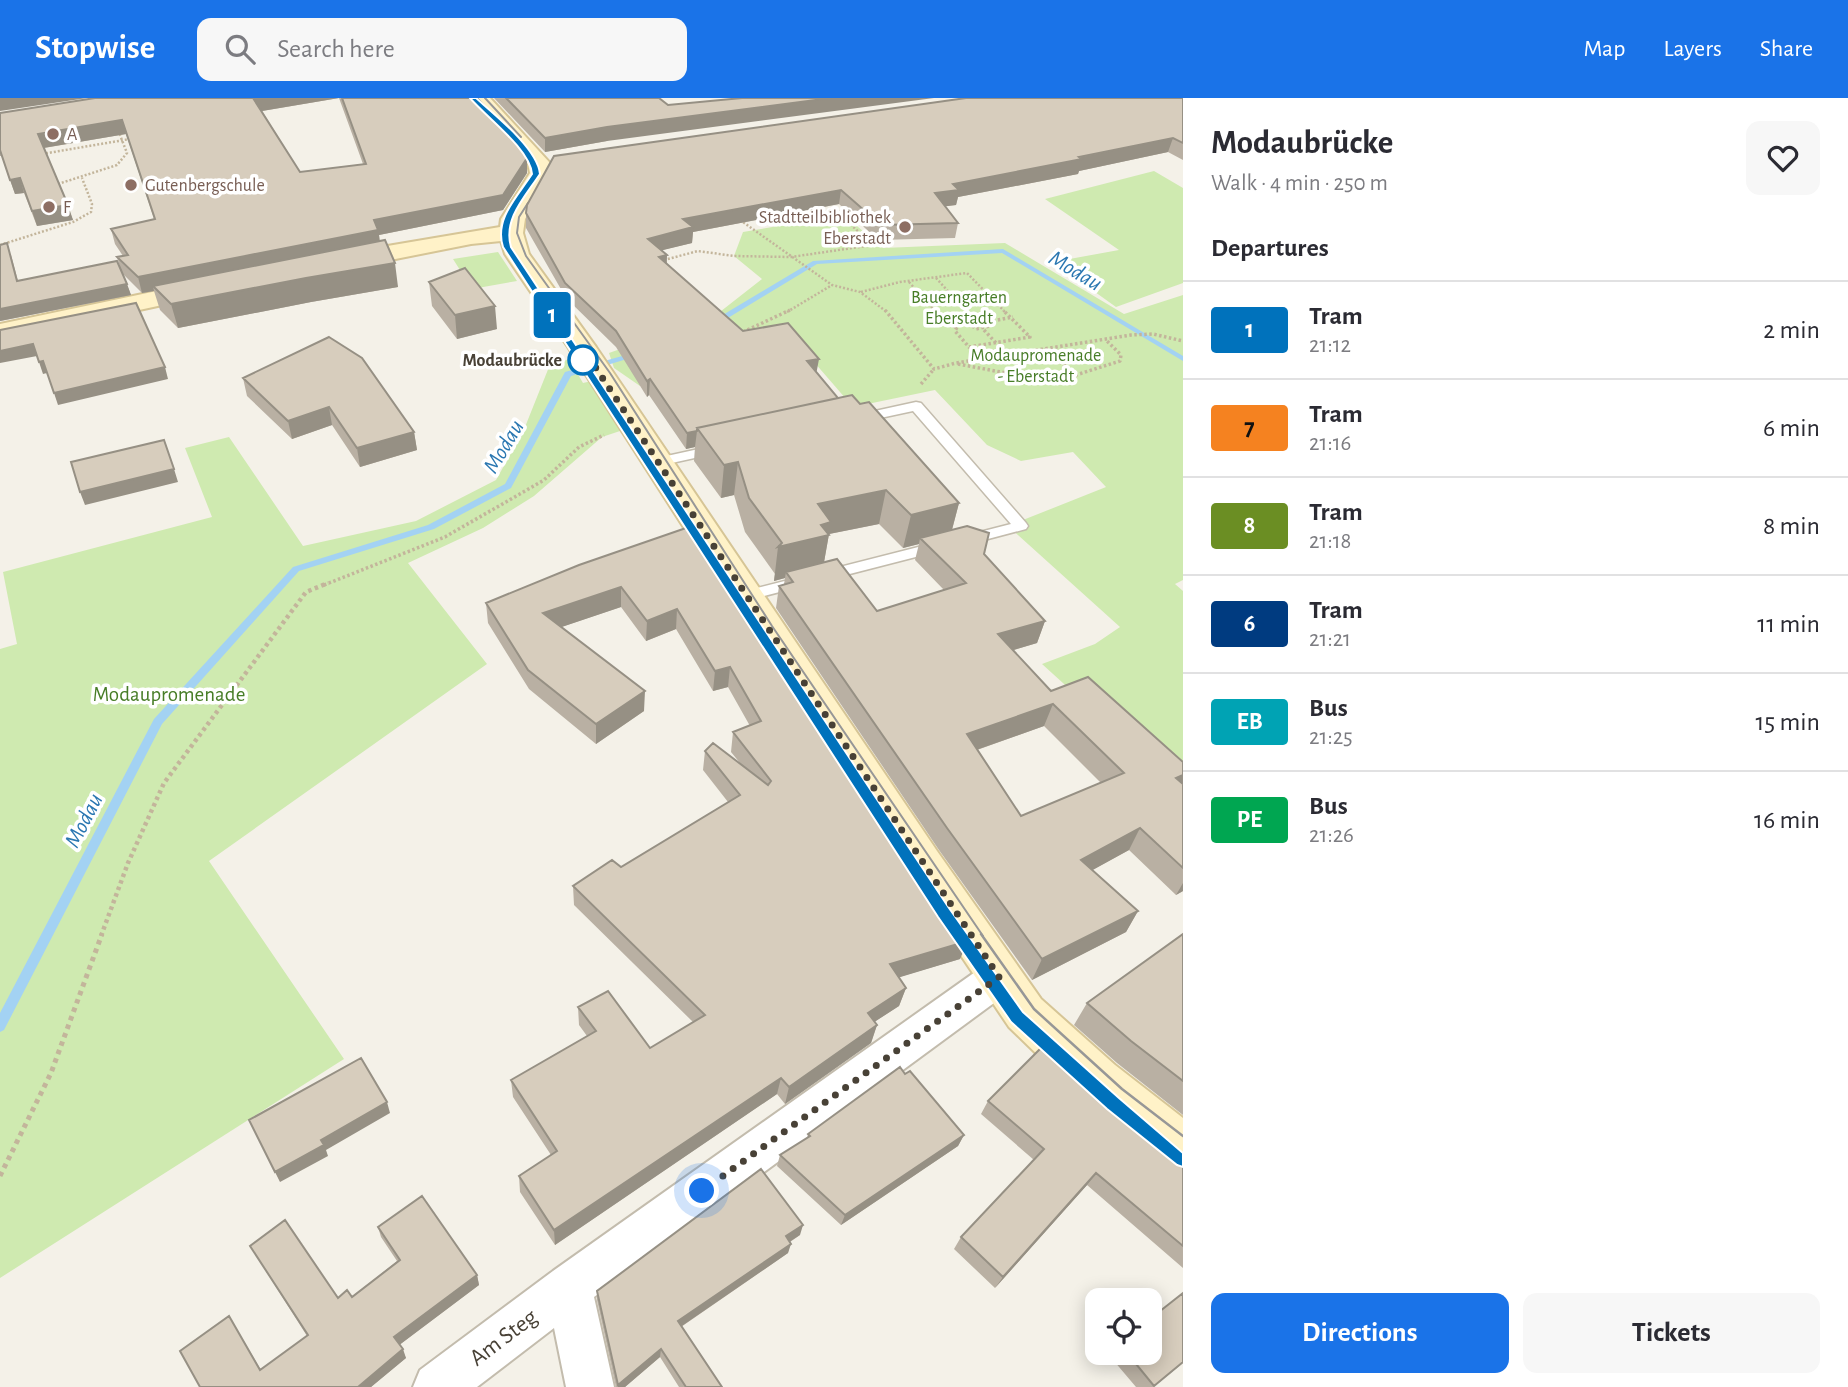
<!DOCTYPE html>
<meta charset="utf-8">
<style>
body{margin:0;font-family:"Alegreya Sans",sans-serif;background:#f7f7f7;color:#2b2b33;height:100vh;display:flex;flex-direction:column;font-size:26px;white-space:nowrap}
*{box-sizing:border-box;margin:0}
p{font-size:23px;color:#7c7c81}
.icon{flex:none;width:38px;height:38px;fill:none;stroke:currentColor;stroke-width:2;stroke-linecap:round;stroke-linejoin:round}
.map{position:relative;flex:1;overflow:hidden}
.sheet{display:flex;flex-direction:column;background:#fff;width:665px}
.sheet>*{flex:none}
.badge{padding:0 14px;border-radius:5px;font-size:24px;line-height:46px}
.tools{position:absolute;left:1085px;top:1190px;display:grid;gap:14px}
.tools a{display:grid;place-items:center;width:77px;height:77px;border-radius:14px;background:#fff;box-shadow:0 4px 18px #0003;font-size:35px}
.you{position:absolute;width:35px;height:35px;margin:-18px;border:5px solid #fff;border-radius:50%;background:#1a73e8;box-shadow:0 0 0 10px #1a73e833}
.map>.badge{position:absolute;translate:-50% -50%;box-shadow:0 0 0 4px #fff}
h2{padding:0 28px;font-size:26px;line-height:63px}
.round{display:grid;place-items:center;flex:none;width:74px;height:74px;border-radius:14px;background:#f7f7f7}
.summary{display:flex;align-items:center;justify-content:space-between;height:119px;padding:0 28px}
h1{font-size:33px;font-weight:600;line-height:52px}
.button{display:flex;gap:14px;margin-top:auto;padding:14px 28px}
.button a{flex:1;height:80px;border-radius:14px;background:#1a73e8;color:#fff;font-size:28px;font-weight:600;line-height:80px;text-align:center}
.button a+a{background:#f7f7f7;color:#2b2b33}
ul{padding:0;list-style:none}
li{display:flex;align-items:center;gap:21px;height:98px;padding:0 28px;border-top:2px solid #e1e1e2}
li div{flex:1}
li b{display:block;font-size:26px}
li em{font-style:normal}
li .badge{min-width:77px;font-weight:700;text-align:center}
header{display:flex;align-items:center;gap:42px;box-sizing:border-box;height:98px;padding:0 35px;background:#1a73e8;color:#fff}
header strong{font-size:33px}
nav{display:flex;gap:38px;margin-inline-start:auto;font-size:24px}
.search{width:490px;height:63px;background:#f7f7f7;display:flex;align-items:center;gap:18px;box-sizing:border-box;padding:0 24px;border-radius:14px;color:#7c7c81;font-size:26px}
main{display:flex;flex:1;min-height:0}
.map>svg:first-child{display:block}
.green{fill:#cfeab0}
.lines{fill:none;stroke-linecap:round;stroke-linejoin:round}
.stream{fill:#a3d2f3;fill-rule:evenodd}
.lane-casing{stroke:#c3bcad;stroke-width:3}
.street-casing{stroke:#c3bcad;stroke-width:4}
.secondary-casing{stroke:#d6c596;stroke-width:4}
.path-far3{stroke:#c3b59b;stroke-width:2.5;stroke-dasharray:2 2;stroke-linecap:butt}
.path-far2{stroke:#c3b59b;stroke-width:3.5;stroke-dasharray:2.5 2.5;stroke-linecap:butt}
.path-far1{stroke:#c3b59b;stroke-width:4.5;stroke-dasharray:3.5 3.5;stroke-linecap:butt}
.path{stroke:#c3b59b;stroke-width:5;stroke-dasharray:4.5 4.5;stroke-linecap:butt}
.lane{fill:#fff;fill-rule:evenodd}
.street{fill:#fff;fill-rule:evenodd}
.secondary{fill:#fff2c8;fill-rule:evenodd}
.tram-far1{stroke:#979797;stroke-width:2}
.tram{stroke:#979797;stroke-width:2.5}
.wall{fill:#b9b0a3;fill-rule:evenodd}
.shaded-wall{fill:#969084}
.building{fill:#d7cdbd;stroke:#969084;stroke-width:2;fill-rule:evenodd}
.line{fill:#0072bc;stroke:#fff;stroke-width:2}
.walk{stroke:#484136;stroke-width:7;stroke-dasharray:0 12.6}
.education-dot{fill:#8d6e63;stroke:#fff;stroke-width:2.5}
.stop-dot{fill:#fff;stroke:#0072bc;stroke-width:3.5}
.labels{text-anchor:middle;stroke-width:7;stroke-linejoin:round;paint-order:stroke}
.far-education-label{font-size:18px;fill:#785e54;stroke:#fff;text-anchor:start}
.far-park-label{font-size:18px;fill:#477d27;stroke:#fff}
.far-stop-label{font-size:18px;font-weight:bold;fill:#484136;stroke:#fff;text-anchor:end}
.park-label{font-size:21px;fill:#477d27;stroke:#fff}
.water-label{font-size:23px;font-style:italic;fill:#2a77b1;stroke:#fff}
.near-street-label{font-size:24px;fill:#484136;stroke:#fff}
</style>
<header>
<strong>Stopwise</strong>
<div class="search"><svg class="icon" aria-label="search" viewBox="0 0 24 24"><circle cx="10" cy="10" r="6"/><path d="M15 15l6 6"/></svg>Search here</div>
<nav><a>Map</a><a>Layers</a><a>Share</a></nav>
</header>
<main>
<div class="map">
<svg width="1183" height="1289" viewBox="0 0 1183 1289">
<rect width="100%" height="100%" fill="#f4f1e8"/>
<path class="green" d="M1154 73 1183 90V185L1116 209 1053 164 1119 152 1045 101Z
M844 117 883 150 1005 145 1124 216 1183 197V482L1175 486 1183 493V694L1042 566 1095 546 1120 529 1008 428 1106 389 1073 354 1021 363 987 347 935 292 853 309 788 234 640 288 614 270 609 255 716 217 762 181 734 158 743 134Z
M498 154 517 183 472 191 453 161Z
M569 261 583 285 592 283 623 332 602 339 534 398 483 430 408 465 487 566 209 763 344 961 0 1180V551L17 546 3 474 212 419 185 350 229 339 303 448 416 423 496 382 523 334 549 269Z"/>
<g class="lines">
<path class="stream" d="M1003 151 1183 258V263L1002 155 817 166 718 226 711 224 813 163Z
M633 255 640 257 571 278 511 390 434 431 299 473 162 626 4 932 0 934V915L154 621 293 469 428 427 505 386 565 274Z"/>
<g class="lane-casing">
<path id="lane" d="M916 304 921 305 1026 425 1028 428 1026 431 969 446 964 444 962 441 964 438 1011 426 913 313 857 325 850 321 852 318Z
M717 347 722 348V354L658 368 651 364 653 361Z
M938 444 943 446 946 449 943 452 745 503 737 498 745 493Z"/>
</g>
<g class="street-casing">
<path id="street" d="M999 862 1013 867 1018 879 1013 891 594 1199 614 1289H566L554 1230 477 1289H413L420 1272 553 1173 985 867Z"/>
</g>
<g class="secondary-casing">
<path id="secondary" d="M469 0H490L550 65 552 75 525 121 523 135 529 156 596 249 937 753 1041 901 1115 967 1183 1020V1074L1165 1067 1081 999 1009 929 907 777 568 249 505 156 501 143 471 146 340 172 331 169 327 164 331 159 340 156 500 129 501 121 530 75 528 66Z
M209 182 218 185 222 190 218 195 0 242V226Z"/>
</g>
<path class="path-far3" d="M42 56 130 41
M58 86 117 67 127 55 118 32
M740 122 832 187 860 194 887 214
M0 147 73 124 91 114 92 106 82 80
M664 162 698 153 734 158 791 159 873 147 838 115 850 109
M936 180 967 214
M909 184 924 201 931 203 930 207 936 214
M861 194 900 184 967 175 1005 214
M931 203 986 195
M787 214 832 187"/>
<path class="path-far2" d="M885 212 934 271 956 265 1131 237 1153 236 1183 243
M934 212 947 226 957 229 955 233 969 249 1030 239 1003 212
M965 212 974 221
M974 221 986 223 990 228 976 231 969 225Z
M988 224 1013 219
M984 232 996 245
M743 234 790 212
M1044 251 1076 277
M958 266 1054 284 1120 263 1121 257 1106 242
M921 286 934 271
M324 487 445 439 544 382 579 349 604 337"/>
<path class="path-far1" d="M101 838 128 765 164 685 306 494 328 485"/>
<path class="path" d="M0 1078 51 975 102 836"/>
<use href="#lane" class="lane"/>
<use href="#street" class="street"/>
<use href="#secondary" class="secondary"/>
<path class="tram-far1" d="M485 0 521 39
M509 37 527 55 536 76C520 99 500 120 507 149L751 518
M528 105 519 119 517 135 526 158 610 275 772 528 983 838
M955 831 960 838"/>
<path class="tram" d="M959 836 1017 919 1113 1005 1183 1061
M981 836 1034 911 1122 991 1183 1038"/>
</g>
<path class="wall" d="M95 0H477L527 60V75L503 112 379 137 380 144 398 189 311 204 178 230 160 212 154 193 142 195 123 176 131 197 0 223 11 157 18 183 120 169 117 159 123 158 115 146 111 131 154 121 126 36 44 50 73 122 37 128 24 95 15 96 2 58H0V15ZM339 0 363 66 300 74 262 13Z
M494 0H659L607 43 545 54Z
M1183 0V62L1168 54 1079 73 1078 76 958 99 956 107 945 108 958 125 955 140 878 142 839 106 693 134 692 145 662 152 667 157V166L743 233 817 275 838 300 860 306 959 405 952 432 984 456 1045 523 1037 545 1013 552 1051 593 1183 664V793L1176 797 1129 752 1092 772 1138 813 1126 834 1032 882 939 752 776 510 779 488 784 486 785 480 774 483 775 476 745 434 734 397 721 400 694 363 695 349 686 351 649 297 647 299 616 249 566 200 526 130V115ZM879 426 903 450 919 446 915 462 944 492 877 513 824 464 829 436ZM1044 628 1101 685 1021 718 977 652Z
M429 184 497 231 457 241 432 208Z
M243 280 414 334 417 352 360 369 332 327 292 341 247 298Z
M686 430 960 861 899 879 906 890 899 908 874 924 877 927 871 945 785 1006 777 996 555 1147 520 1094 519 1078 551 1057 513 999 511 982 587 938 579 927 578 909 650 950 693 924 574 807 573 788 621 769 728 704 703 672 705 653 740 665 731 654 733 634 750 628 728 589 713 593 676 531 646 543 621 509 561 529 644 613 596 646 529 591 488 525 486 505Z
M1183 836V1017L1117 965 1074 927 1087 905Z
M905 976 964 1037 958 1048 841 1127 777 1068 780 1057 807 1041 808 1036Z
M1088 987 1183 1064V1170L1087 1087 995 1190 954 1151 961 1139 1034 1062 981 1016 988 1003Z
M378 1129 477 1177 479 1187 399 1247 406 1260 371 1289H200L229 1218 261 1272 307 1238 250 1148 338 1200 352 1199 397 1163 381 1139Z
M800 1137 790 1144 788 1155 681 1229 722 1289H679L660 1259 625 1289H616L597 1202V1193Z
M1110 1255H1150L1183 1265 1153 1289H1136L1108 1256Z"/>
<path class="shaded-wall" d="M0 0H87L0 13Z
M253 0H339L256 14Z
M831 0H934L607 43 545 54V40L607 29Z
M122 22 126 36 43 50 38 36Z
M1173 40 1168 54 1079 73 1078 76 958 99 956 107 932 110 935 95 953 86Z
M527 60V75L503 112 379 137 380 147 153 188 154 193 142 195 138 179 374 122Z
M20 80 24 95 15 96 10 82Z
M841 92 839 106 693 134 692 145 647 156 648 141 683 121Z
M68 107 73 122 37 128 32 113Z
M667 157 666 172 659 159Z
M395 165 398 189 311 204 178 230 171 206 306 180Z
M127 186 131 197 0 223V211Z
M495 208 497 231 457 241 455 217Z
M33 246 37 258 0 265V253Z
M819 261 816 277 807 263Z
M43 263 47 275 43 276 39 264Z
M165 269 168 281 58 307 54 295Z
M650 281 649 297 647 299V283Z
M329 309 332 327 292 341 288 323Z
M697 333 695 349 686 351 687 335Z
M414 334 417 352 360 369 357 350Z
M738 364 734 397 721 400 724 367Z
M174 371 178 384 85 407 80 394Z
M886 392 879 426 829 436 823 470 786 474 785 480 774 483 778 449 818 406Z
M959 405 950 439 920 440 919 446 903 450 911 417Z
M621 489V509L544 535 543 515Z
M677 511 676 531 646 543 647 523Z
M1045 523 1037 545 990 559 998 536Z
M730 569 728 589 713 593 715 573Z
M645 593 644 613 596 646V626Z
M1053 606 1044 628 959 658 967 636Z
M1183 677V690L1176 680Z
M1140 730 1129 752 1071 784 1081 762Z
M1183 785V793L1176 797Z
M1138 813 1126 834 1032 882 1042 861Z
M968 843 960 861 884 884 890 866Z
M906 890 899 908 862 932 868 915Z
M877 927 871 945 785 1006 789 989Z
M781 980 777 996 555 1147 554 1132Z
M387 1004 390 1015 326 1052 328 1058 280 1084 275 1074 321 1042Z
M964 1037 958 1048 841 1127 845 1117Z
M1096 1075 1087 1087 995 1190 1003 1179Z
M803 1127 800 1137 783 1148 786 1138Z
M791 1146 788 1155 676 1232 678 1223Z
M477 1177 479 1187 398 1248 394 1239Z
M403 1251 406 1260 371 1289H358Z
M661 1251 660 1259 625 1289H618V1287Z"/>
<path class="building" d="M95 0H253L300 74 366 66 342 0H477L525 53 527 60 503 97 374 122 378 132 138 179 117 159 128 157 111 131 155 121 122 22 38 36 68 107 32 113 20 80 10 82 0 52V15Z
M506 0H659L668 7 742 0H831L607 29 545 40Z
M966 0H1183V45L1173 40 1079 59 1082 61 953 86 959 92 935 95 958 125 881 127 841 92 683 121 693 129 648 141 667 157 659 159 743 233 788 225 819 261 807 263 838 300 697 330V333L687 335 650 281 647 283 616 233 565 185 526 115 527 107 554 58Z
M385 142 395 165 306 180 171 206 153 188Z
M7 145 17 183 117 163 127 186 0 211V147Z
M465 170 495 208 455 217 429 184Z
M136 205 165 269 54 295 43 263 39 264 33 246 0 253V232Z
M329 239 362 260 414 334 357 350 329 309 288 323 243 280Z
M852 297 860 306 869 304 959 405 911 417 886 392 818 406 831 424 821 427 829 437 778 449 782 445 749 400 738 364 724 367 697 330Z
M164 342 174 371 80 394 71 364Z
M967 428 989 435 984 456 1045 523 998 536 1051 593 1088 579 1183 664V677L1176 680 1183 686V770L1140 730 1081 762 1138 813 1042 861 947 730 779 488 793 484 786 474 837 461 877 513 966 485 920 440ZM1053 606 1124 675 1021 718 967 636Z
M686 430 736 504 742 502 968 843 890 866 906 890 868 915 877 927 789 989 781 980 554 1132 519 1078 557 1053 511 982 596 933 578 909 608 893 650 950 705 917 573 788 612 762 621 769 740 697 705 653 713 645 768 687 771 683 733 634 761 623 730 569 715 573 677 511 647 523 621 489 543 515 645 593 596 626 528 572 486 505 579 467Z
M1183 836V983L1131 943 1087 905Z
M1045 946 1088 987 1183 1064V1148L1096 1075 1003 1179 961 1139 1044 1051 988 1003Z
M361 960 387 1004 321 1042 324 1047 275 1074 249 1022Z
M900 969 905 976 910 973 964 1037 845 1117 780 1057 810 1038 808 1036Z
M761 1071 803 1127 786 1138 791 1146 678 1223 722 1289H686L661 1251 618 1287 597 1193Z
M422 1098 477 1177 394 1239 403 1251 358 1289H200L180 1253 229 1218 260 1272 308 1237 250 1148 285 1122 338 1200 347 1192 352 1199 400 1162 378 1129Z
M1183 1195V1264L1154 1288 1127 1255H1150V1221Z"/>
<path class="line" d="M470 0H476C494 16 538 51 540 76 525 99 503 121 511 149L949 810 1023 914 1119 1000 1183 1055V1069L1177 1067 1107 1011 1011 924 938 819 503 149C494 121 517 99 532 76 530 51 486 19 470 0Z"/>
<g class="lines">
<path class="walk" d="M583 262 586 255 999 879 702 1093"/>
</g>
<g class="education-dot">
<circle cx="53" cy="36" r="7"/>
<circle cx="131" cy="87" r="7"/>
<circle cx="49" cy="109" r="7"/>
<circle cx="905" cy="129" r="7"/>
</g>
<circle class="stop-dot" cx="583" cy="262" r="14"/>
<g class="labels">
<g class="far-education-label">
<text x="67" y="42">A</text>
<text x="145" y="93">Gutenbergschule</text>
<text x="63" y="115">F</text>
<text x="891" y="125" text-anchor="end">Stadtteilbibliothek<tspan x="891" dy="21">Eberstadt</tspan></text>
</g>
<g class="far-park-label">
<text x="959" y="205">Bauerngarten<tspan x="959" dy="21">Eberstadt</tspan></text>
<text x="1036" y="263">Modaupromenade<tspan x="1036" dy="21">- Eberstadt</tspan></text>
</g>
<g class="far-stop-label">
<text x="562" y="268">Modaubrücke</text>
</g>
<g class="park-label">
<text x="169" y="603">Modaupromenade</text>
</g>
<g class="water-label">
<text transform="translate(1076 172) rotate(31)" y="8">Modau</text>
<text transform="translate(503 348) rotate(-59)" y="8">Modau</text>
<text transform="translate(83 722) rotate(-63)" y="8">Modau</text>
</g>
<g class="near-street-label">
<text transform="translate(503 1239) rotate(-37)" y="8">Am Steg</text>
</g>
</g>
</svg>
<div class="tools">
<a><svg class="icon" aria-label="locate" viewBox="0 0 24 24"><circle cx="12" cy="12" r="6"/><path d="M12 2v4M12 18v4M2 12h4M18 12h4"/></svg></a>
</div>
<div class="you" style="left:702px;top:1093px"></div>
<b class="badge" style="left:552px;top:217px;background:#0072bc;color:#fff">1</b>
</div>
<section class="sheet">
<div class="summary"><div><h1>Modaubrücke</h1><p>Walk · 4 min · 250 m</p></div><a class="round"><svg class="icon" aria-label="heart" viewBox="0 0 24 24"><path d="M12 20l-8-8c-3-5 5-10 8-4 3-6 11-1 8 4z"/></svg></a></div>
<h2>Departures</h2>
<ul>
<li><span class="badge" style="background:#0072bc;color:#fff">1</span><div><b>Tram</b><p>21:12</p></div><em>2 min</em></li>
<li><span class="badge" style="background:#f58220;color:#111">7</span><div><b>Tram</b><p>21:16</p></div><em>6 min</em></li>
<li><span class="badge" style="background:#6b8e23;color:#fff">8</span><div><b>Tram</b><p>21:18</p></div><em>8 min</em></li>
<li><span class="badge" style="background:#003b80;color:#fff">6</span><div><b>Tram</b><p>21:21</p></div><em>11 min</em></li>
<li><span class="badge" style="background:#00a3b4;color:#fff">EB</span><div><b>Bus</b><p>21:25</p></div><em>15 min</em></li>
<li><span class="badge" style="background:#00a651;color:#fff">PE</span><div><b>Bus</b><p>21:26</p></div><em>16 min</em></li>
</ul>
<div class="button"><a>Directions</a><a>Tickets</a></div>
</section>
</main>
